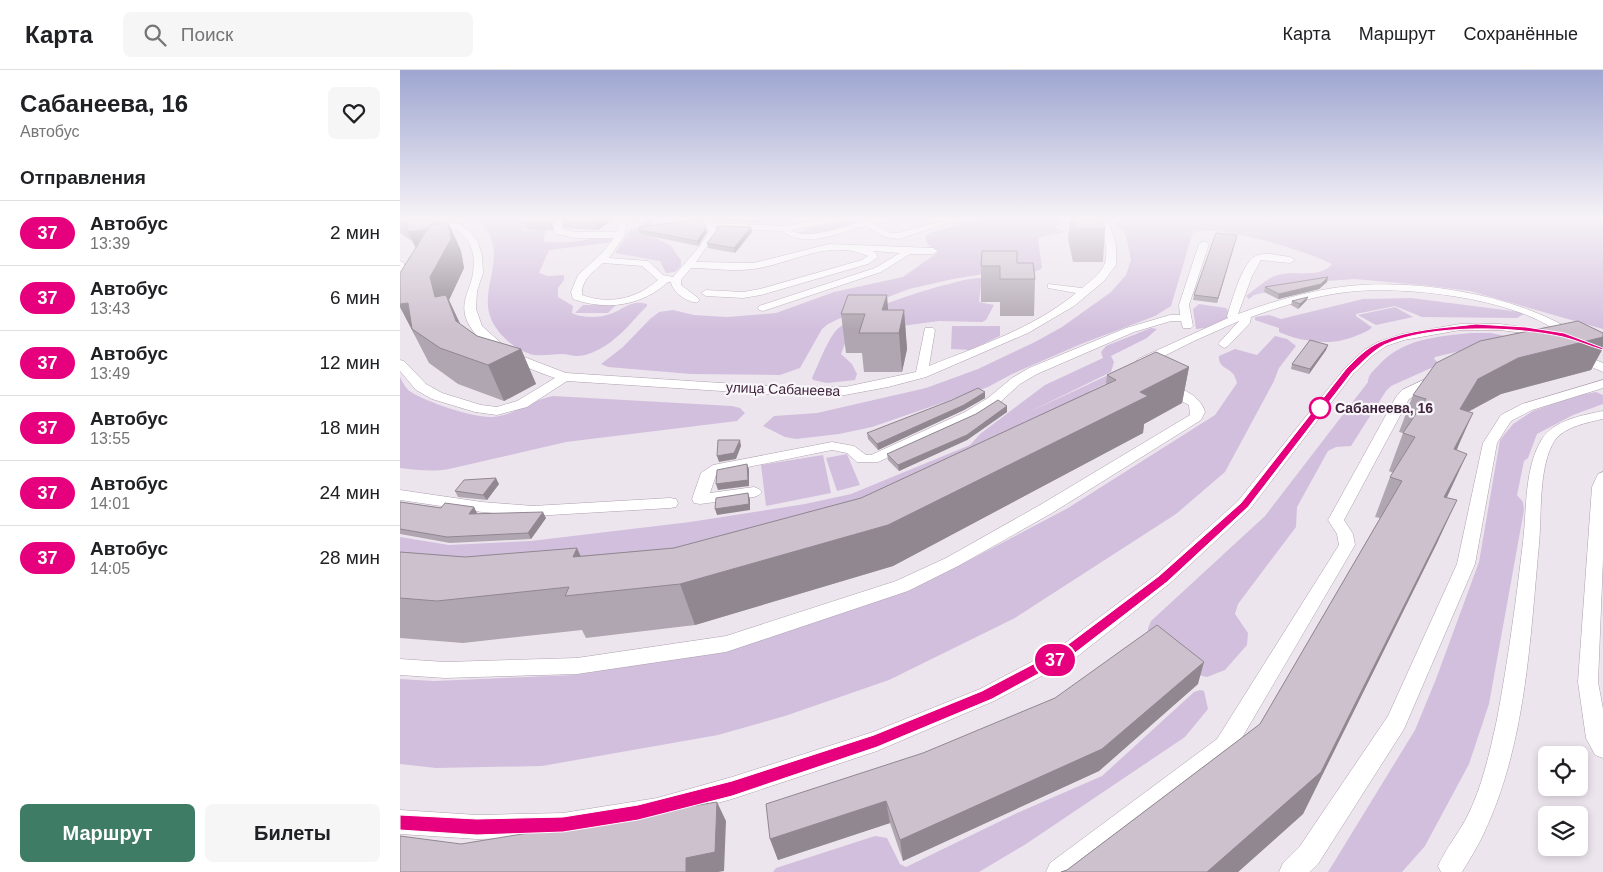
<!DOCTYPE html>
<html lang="ru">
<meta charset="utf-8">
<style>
body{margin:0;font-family:Helvetica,sans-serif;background:#f6f6f6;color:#202124;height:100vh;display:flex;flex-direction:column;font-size:19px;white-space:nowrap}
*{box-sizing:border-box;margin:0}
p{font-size:16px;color:#757577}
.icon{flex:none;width:28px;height:28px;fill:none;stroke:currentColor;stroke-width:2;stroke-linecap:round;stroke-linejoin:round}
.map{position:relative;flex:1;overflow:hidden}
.details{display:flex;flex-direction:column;background:#fff;width:400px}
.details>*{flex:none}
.badge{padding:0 10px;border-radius:16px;font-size:18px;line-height:32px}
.buttons{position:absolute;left:1138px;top:676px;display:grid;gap:10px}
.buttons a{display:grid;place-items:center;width:50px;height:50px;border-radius:8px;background:#fff;box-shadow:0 2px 8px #0003;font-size:25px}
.map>.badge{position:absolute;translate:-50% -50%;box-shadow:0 0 0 2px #fff}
h2{padding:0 20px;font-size:19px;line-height:45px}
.round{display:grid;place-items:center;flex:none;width:52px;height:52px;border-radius:8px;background:#f6f6f6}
.headline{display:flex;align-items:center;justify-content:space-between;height:85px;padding:0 20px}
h1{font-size:24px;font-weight:700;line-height:38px}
.primary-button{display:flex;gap:10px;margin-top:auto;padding:10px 20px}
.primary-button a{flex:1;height:58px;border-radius:8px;background:#3f7c66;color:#fff;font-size:20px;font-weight:700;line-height:58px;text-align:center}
.primary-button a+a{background:#f6f6f6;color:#202124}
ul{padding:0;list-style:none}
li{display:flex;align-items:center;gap:15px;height:65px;padding:0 20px;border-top:1px solid #e0e0e0}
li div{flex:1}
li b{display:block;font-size:19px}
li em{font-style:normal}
li .badge{min-width:55px;font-weight:700;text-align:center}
header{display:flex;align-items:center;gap:30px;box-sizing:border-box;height:70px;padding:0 25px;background:#fff;border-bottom:1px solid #e0e0e0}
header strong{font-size:24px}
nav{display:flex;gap:28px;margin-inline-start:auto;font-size:18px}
.search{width:350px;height:45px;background:#f6f6f6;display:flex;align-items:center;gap:12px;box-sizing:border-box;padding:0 18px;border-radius:8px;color:#757577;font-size:19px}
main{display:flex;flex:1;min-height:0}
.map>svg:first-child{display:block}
.green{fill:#d2bfdd}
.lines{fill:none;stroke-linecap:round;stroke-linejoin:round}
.minor-tunnel{stroke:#cabfcb;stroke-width:9;stroke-dasharray:9 4.5;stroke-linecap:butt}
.minor-casing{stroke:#aea0ae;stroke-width:1}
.minor{fill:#fff;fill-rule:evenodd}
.wall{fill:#b0a6b1}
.shaded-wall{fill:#908790}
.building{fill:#cdc1ce;stroke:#908790}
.line{fill:#e6007e;stroke:#fff}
.stop-dot{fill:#fff;stroke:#e6007e;stroke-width:2.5}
.labels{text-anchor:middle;stroke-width:4.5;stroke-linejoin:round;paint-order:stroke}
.street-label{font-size:14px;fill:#3f253d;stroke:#f9f6fa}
.stop-label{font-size:14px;font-weight:bold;fill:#3f253d;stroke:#f9f6fa;text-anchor:start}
</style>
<header>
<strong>Карта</strong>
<div class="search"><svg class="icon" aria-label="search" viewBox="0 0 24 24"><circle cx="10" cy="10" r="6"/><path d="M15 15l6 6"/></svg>Поиск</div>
<nav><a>Карта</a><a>Маршрут</a><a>Сохранённые</a></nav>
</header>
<main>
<section class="details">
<div class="headline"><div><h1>Сабанеева, 16</h1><p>Автобус</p></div><a class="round"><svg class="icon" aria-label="heart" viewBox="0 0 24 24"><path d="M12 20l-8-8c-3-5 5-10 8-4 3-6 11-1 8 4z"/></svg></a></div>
<h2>Отправления</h2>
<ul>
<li><span class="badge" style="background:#e6007e;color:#fff">37</span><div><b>Автобус</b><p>13:39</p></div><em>2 мин</em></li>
<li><span class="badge" style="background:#e6007e;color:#fff">37</span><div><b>Автобус</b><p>13:43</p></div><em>6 мин</em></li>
<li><span class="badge" style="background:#e6007e;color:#fff">37</span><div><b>Автобус</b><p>13:49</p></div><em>12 мин</em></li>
<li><span class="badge" style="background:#e6007e;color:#fff">37</span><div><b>Автобус</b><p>13:55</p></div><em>18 мин</em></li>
<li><span class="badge" style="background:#e6007e;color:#fff">37</span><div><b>Автобус</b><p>14:01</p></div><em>24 мин</em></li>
<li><span class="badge" style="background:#e6007e;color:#fff">37</span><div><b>Автобус</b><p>14:05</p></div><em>28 мин</em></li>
</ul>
<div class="primary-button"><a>Маршрут</a><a>Билеты</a></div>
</section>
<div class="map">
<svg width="1203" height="802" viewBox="0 0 1203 802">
<rect width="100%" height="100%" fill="#ede5ee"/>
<path class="green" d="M73 148H123L124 160C140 162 144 148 159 148 151 153 142 163 144 172 155 172 166 173 177 171 189 170 201 165 213 170L207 173 149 180 139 203 148 206 164 205V210L158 218V227L173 236 172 243C181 248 200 248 210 244 224 239 231 229 247 234V236C234 249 221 266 205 276 197 281 186 286 177 286 172 286 167 284 162 284 153 284 143 286 135 285 117 282 96 264 90 246 80 216 109 183 82 154 80 152 75 150 73 148Z
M244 148H250L253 167 270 175 281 190V196L275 202 266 203 260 191 215 183 230 160 242 157Z
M581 148H661L660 153 656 158 665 162 644 166 638 169 642 197 641 199 629 204H584L553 209 509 219 470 234 428 254 422 259 400 298 380 305 291 304 208 297 201 294 223 277 250 249 259 242 273 240 294 245 327 247 376 243 434 222 503 207 537 183C534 176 525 177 526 166L532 162Z
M719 148H1203V259L1070 221 1031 216 955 209 926 211 886 217 854 225 849 229 846 226C855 220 865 210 875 206 892 199 919 210 932 194 906 181 820 154 793 162L771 236 755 246 681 274 612 304 588 317 472 357 439 364 396 369 385 367 363 356 374 346 417 343 526 318 578 299 635 272 662 257 711 222 726 205 731 190 726 165 717 155Z
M452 151 456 154 413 165 399 163 411 158Z
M576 208H626L581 215 579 232 594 235 586 250 582 252 539 251 449 263 441 284 452 294 457 304 455 310 427 313 413 310 412 308C419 293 425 276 434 263 450 241 547 212 576 208Z
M1011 228 1120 242 1124 244 1117 248 1022 247 995 236 956 244V246L970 256 972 257 969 260C961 264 952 268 943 270 924 275 896 270 879 262V258L855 250V247L869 245 881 249 963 229Z
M799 234 826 238 829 242 828 248 805 258 796 259 793 239Z
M183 235H216L208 243H175Z
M995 237 1013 247 976 255 958 245Z
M552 256H600V266L570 280 551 279Z
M751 258 757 259 747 268 711 286 714 292 711 302 627 343 719 300 709 312 690 321 695 329 637 359 619 348 635 359 469 430 264 482 142 494 0 486V467L49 475 131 471 290 452 405 434 451 424 570 375 580 364 645 315 703 288 701 282 706 276Z
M1072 263H1091L1115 268 1035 287 1034 289 1040 294 991 316 986 321 951 376 936 377 928 381 897 437 896 457 838 534 835 544 848 563 847 575 825 600 807 607 790 603 748 568V558L751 551 865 446 968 312C968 305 973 301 978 296 1001 269 1038 266 1072 263Z
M875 266 887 269 896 276 879 298 874 311 825 402 776 444 615 548 489 610 385 646 318 665 142 696 36 698 0 694V609L34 611 174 605 328 579 505 520 562 494 668 438 815 345 837 313C836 310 835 307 834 305 828 297 818 298 819 286L835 279 857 285Z
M0 307C3 313 6 319 11 322 26 332 74 348 92 347 116 345 131 330 153 326L332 336 340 338 345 343 337 351 166 372 49 399C32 402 17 400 0 398Z
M1196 322 1203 325V334L1173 345 1137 364 1128 388 1124 391 1117 425 1123 432 1124 440 1089 634 1069 694 1025 776 1002 802H928L1015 660 1036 609 1079 492 1100 370 1113 354 1133 341 1174 326Z
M447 384 460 415 437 421 426 388Z
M423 385 431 423 366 436 361 395Z
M800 620 804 621 808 639 785 667 626 774 579 802H373L376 798 475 766 487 768 500 794 506 797 615 744 702 706 794 622Z"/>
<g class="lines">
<path class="minor-tunnel" d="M375 148 377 151"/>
<g class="minor-casing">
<path id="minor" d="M160 148H169L161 156 163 160 176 162H217L220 148H228L224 166 209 188 248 191 263 205 273 207 300 176 309 162 304 151 307 148H315L313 153 384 156 433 148H448L444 151 391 160C407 171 440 157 458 153L457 151 461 148C470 152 482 148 492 148L491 150 474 154 490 163H498L553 148H565L498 169 485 167 465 156C438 163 406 179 382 161L315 158 317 162 296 192 354 193 429 174 533 178 538 181 533 184H510L481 202 363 241 359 240 358 238 359 236 475 198 500 183 472 181 475 182 478 187 468 194 361 225 343 228 306 226 301 223 306 220 343 222 360 219 462 190 468 186C428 168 392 194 353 199 332 202 312 198 291 198L281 210V215L298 228 299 230 298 232C289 234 272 222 271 212H268C242 236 206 241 173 229L171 222 178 205 202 183 214 168H176L156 164 153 155ZM203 193 242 196 258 210C237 229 208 235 182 225 181 210 193 202 203 193Z
M267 148H303L304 149 300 152 273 154Z
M30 149 43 150 59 154 69 160 78 172 82 186 83 203 77 221 76 239 82 256 101 273 119 285 166 303 383 317H445L516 302 525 258H533L535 260 529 296C579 276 634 258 676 223L648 218V214L682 218C709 197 710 191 702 157H684L680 154 681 152 709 153 716 175V195L704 211 674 236 628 263 526 307 488 317 445 325H383L167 311 127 337 97 345 75 342 32 329 16 320 0 301V290L4 291 26 314 42 323 81 335 97 337 117 331 155 308C128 299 79 279 67 251 59 232 71 219 73 203 80 152 36 150 0 160V154Z
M804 171 809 174 789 235 793 256 791 258H783L781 251H771L734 262 637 304 620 314 598 334 575 348 478 392H457L447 383 432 380 323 402 316 405 310 423 354 417 359 419 362 422 359 425 354 427 300 434 294 433 292 429 301 403 313 395 432 372 454 376 466 385H471L565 342 588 328 612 308 629 298 726 258 770 245H780L779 235 799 174Z
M870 184 890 187 895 190 890 193 861 190 852 206 838 244C874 231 911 220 949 216 1017 209 1109 224 1168 258L1170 265 1164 268 1159 266 1154 267 1100 260H1060L1004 270 986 276 972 286 953 304 850 439 769 514 674 589 594 631 477 681 332 729 257 750 163 767 77 769 0 764V740L77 745 163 743 257 728 332 707 473 662 580 619 660 577 757 504 838 431 945 298 964 280 978 272 1002 264 1060 254H1100L1158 262C1114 228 1002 215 947 222 914 226 882 236 851 247L850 253 828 276 824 278 818 274 839 251 794 271 746 295H738L736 292 738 289 828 248 827 246C832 231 841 196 854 187 858 184 864 184 870 184Z
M0 191 3 192 8 202 5 215 0 218Z
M1177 282 1203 293V302L1173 289 1171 286Z
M1036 304 1042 308 1040 311 1009 329 944 450 953 464 955 475 833 683 680 802H646L650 793 817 669 939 475 937 464 928 450 996 327 1002 320Z
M1203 310V318L1132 340 1111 351 1097 373 1075 494 1004 659 918 794 910 802H879L883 793 900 776 988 646 1057 494 1083 373 1101 345 1122 334Z
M766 313C780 317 801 326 805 342L801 350 652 443 558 496 508 521 326 582 177 604 45 608 0 605V589L45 592 177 588 326 566 496 511 546 488 640 435 790 345 789 335 761 320 760 317Z
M1203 341V349C1189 352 1164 357 1155 370 1138 396 1142 444 1139 474 1130 570 1126 674 1084 763 1078 776 1070 789 1062 802H1041L1038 796C1046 778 1058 764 1067 747 1082 717 1090 682 1097 649 1108 591 1116 531 1123 472 1127 439 1124 398 1142 369 1154 350 1183 345 1203 341Z
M1203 402V489L1198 612 1203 639V688L1195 685 1186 668 1178 612 1192 417 1198 404Z
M0 420 82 432 133 436 270 428 276 429 278 433 276 437 270 438 133 446 82 442 0 430Z"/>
</g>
<use href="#minor" class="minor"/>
</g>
<path class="wall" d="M0 148H37L40 154 48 152 61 181 64 198 49 230 60 254 77 266 121 279 136 314 104 331 58 314 29 293 0 237V203L16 178 12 171 0 163Z
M122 148H158L152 154 153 160 126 159Z
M160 148H214L198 160 164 158Z
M317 148H363L358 153 318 151Z
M670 148H702L705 159 703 192H673L668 169Z
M351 157 352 162 335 183 308 178 307 173Z
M239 160 307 162 298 176 240 164Z
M837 165 817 233 793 230 794 225Z
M617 193 635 209 634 246H600V232H581V196Z
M927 212 919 219 878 229 864 222 865 217Z
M908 227 906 231 898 239 891 235 892 231Z
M488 240H504L507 279 502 302H464L462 283H446L441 244Z
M1203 263V278L1191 300 1101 324 1068 342 1057 380 1038 471 903 744 838 802H661L667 800 860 654 980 448 975 447 990 407 993 403 989 401 1003 363 999 362 1013 325Z
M928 275 926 280 909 304 891 299 892 294Z
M789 297 782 333 744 354 743 363 493 496 295 555 186 568 182 560 63 573 0 568V482L65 487 180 486 274 478 461 428 706 314 707 305Z
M585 322V328L564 340 478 380 468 369 467 363 552 330Z
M607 336V342L567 370 499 401 488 390 487 384Z
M99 414 87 430 58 427 55 421Z
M0 432 41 438 74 437 77 444 146 448 131 469 50 473 0 464Z
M798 614 699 701 503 791 490 753 378 790 370 769Z"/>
<path class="shaded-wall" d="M37 148 46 168 48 152 61 181 64 198 49 230 62 258 72 285 35 227 21 188 8 162Z
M148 148H158L152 154 153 160Z
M194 148H214L198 160Z
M357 148H363L358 153Z
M351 157 352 162 335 183 334 178Z
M306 158 307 162 298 176 297 171Z
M837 165 836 170 817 233 818 228Z
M928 207 927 212 919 219 878 229 879 224Z
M487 225 490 263 482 240Z
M908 227 906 231 898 239 900 234Z
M8 233 12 259 16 267 0 237V234Z
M504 240 507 279 502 302 499 263Z
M1203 267V278L1191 300 1101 324 1062 345 1060 339 1078 309 1118 288Z
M928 275 926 280 909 304 910 299Z
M121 279 136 314 104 331 88 295Z
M789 297 782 333 744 354 743 363 493 496 295 555 280 514 740 322Z
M585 322V328L564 340 478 380 477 374Z
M607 336V342L567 370 499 401 498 395Z
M1073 343 1056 381 1054 379Z
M340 370 341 376 336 389 319 392 317 386Z
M1067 384 1049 423 1026 467 1044 427Z
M347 394 349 399V416L318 420 316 414Z
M96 408 99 414 87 430 83 425Z
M348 423 350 429V440L317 445 315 439Z
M1057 430 1038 471 903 744 838 802H807Z
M74 437 77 443 72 450 69 444Z
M143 442 146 448 131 469 128 463Z
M177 478 196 520 173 487Z
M804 592 798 614 699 701 503 791 500 770Z
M486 731 490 753 378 790 370 769Z
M317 732 326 751 324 801 318 802H286V788Z"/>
<path class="building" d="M3 148H37L39 154 30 155 28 159 8 162 5 149Z
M672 148H702L705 159H675Z
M302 149 306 158 297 171 239 160V157Z
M48 152 51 169 30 207 35 227 46 225 56 251 77 266 121 279 88 295 40 278 12 259 8 233 0 234V203L30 155Z
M317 156 351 157 334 178 307 173 318 159Z
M816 163 837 165 818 228 794 225Z
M582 181H617V193H633L635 209H600V196H581Z
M928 207 921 214 879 224 865 217Z
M448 225H487L482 240H504L499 263H459L465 244H441Z
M908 227 900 234 892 231Z
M1178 251 1203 263V267L1118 288 1078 309 1060 339 1073 343 1054 379 1067 384 1044 427 1057 430 921 702 807 802H661L667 800 860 654 1002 411 990 407 1015 367 1003 363 1026 329 1013 325 1036 293 1080 271Z
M910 270 928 275 910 299 892 294Z
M756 282 789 297 740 322 748 326 488 455 280 514 165 526 169 517 37 531 0 528V482L65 487 177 478 173 487 274 478 461 428 716 310 707 305Z
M578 318 585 322 564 335 477 374 467 363 552 330Z
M598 330 607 336 567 365 498 395 487 384 576 344Z
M318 370H340L334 383 317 386Z
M347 394 348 410 316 414 317 400Z
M96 408 83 425 55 421 64 410Z
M348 423 349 434 315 439 316 428Z
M0 432 41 438 45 433 74 437 69 444 143 442 128 463 47 467 0 459Z
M757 555 804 592 702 679 500 770 486 731 370 769 366 734 523 683 655 628Z
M317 732 315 782 286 788V802H0V766L61 774Z"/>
<linearGradient id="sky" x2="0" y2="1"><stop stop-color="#9ea6d1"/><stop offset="0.57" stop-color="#f7f3f7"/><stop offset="1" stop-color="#f7f3f7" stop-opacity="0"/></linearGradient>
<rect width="1203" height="260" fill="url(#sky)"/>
<path class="line" d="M1076 254 1126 257 1164 263 1203 278V280C1189 276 1176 270 1163 267 1115 256 1029 254 984 275 971 282 962 293 952 302L848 437 767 512 671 586 592 629 477 677 332 726 238 750 163 762 77 765 0 760V745L77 749 163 747 238 735 332 711 474 665 582 621 662 579 759 506 841 433 946 299C956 289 966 278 980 272 1010 259 1044 258 1076 254Z"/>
<circle class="stop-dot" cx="920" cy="338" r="10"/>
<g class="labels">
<g class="street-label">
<text transform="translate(383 319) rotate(2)" y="5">улица Сабанеева</text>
</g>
<g class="stop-label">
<text x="935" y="343">Сабанеева, 16</text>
</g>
</g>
</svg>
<div class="buttons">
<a><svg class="icon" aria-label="locate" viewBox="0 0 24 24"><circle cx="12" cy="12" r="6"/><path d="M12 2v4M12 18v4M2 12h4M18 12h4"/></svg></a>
<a><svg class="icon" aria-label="layers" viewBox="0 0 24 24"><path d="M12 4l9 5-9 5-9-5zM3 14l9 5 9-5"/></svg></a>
</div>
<b class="badge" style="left:655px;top:590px;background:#e6007e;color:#fff">37</b>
</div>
</main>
